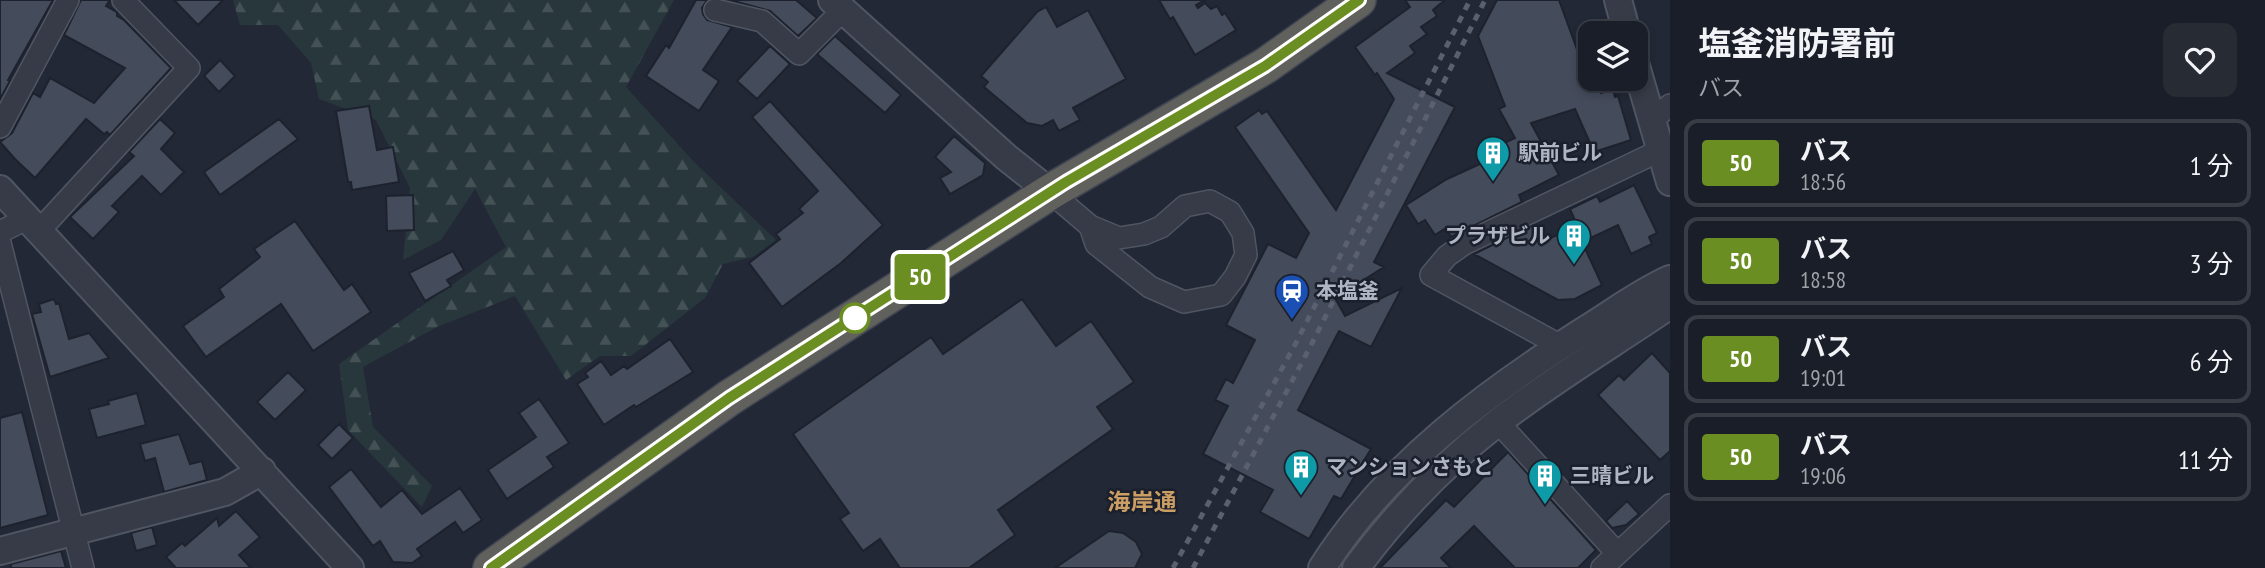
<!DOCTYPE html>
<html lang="ja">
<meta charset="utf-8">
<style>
body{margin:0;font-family:"PT Sans Narrow","Noto Sans JP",sans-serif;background:#272b34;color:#f1f3f6;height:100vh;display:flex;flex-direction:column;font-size:26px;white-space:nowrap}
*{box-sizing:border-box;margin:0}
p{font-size:23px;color:#9fa2a8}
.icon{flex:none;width:38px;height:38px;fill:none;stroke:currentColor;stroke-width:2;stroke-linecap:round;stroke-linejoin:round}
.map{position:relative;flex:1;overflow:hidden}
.sheet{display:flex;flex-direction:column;background:#1a1e28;width:595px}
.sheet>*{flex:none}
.badge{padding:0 14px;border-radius:5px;font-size:24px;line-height:46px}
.fabs{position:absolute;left:1578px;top:21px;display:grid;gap:14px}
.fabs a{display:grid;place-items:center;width:70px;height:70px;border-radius:14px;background:#1a1e28;box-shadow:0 4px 10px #0003,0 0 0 2px #383c45;font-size:35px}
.map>.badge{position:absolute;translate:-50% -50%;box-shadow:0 0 0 4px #fff}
.round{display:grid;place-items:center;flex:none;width:74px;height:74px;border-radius:14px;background:#272b34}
.overview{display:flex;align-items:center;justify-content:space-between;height:119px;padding:0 28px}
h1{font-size:33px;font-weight:700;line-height:52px}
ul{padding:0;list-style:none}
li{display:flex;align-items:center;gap:21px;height:88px;margin:0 14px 10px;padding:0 14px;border:4px solid #383c45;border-radius:14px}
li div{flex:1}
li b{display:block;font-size:26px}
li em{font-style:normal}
li .badge{min-width:77px;font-weight:700;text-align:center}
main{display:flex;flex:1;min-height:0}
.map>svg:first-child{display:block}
.forest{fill:url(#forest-firs)}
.building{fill:#444b5b;stroke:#1d222e;stroke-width:2}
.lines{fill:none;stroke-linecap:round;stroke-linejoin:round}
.minor-casing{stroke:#505562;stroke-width:24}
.tertiary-casing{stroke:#505562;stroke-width:30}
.trunk-casing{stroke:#404552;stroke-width:38}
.minor{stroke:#363b47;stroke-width:21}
.tertiary{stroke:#363b47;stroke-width:26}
.trunk{stroke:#60605d;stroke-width:35}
.rail{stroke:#5a6070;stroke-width:5;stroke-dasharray:7 7;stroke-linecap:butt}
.line-casing{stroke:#fff;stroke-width:16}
.line{stroke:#6b8e23;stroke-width:10}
.stop-dot{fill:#fff;stroke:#6b8e23;stroke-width:3.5}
.labels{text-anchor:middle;stroke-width:5;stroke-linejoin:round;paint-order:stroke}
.poi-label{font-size:21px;font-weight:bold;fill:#b0b5c4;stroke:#1b202c;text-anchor:start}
.neighbourhood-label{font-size:23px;font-weight:bold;fill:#ca9e65;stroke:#1b202c}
</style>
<main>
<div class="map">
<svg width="1670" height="568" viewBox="0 0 1670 568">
<defs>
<pattern id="forest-firs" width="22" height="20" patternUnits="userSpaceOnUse" patternTransform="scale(1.75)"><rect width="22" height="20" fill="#27373b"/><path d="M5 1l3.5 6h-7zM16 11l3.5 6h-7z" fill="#445256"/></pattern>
</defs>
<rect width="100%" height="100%" fill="#222836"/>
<path class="forest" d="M233 0H674L626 87 693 161 776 240 753 257 723 264 705 298 631 356H600L566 380 515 296 437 327 363 367 373 427 432 486 422 507 348 430 339 364 506 247 475 189 441 240 403 260 410 188 376 120 319 99 311 63 278 25H240Z"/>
<path class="building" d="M0 0H53L8 80 10 81 0 99Z
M81 0H110L106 6 117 12V16L124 20 171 68 110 135 107 132 104 134 86 119 35 178 15 159 0 142 12 133 33 93 40 97 50 78 94 103 125 68 64 35Z
M174 0H223L198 25Z
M696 0H707L702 8 703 14 707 20 732 27 703 70 719 81 699 111 646 76 666 45 669 48Z
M730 0H796L817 18 798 36 770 11Z
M1159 0H1205L1196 5 1198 8 1205 3 1211 9 1217 6 1222 15 1225 13 1236 30 1195 55 1173 17 1170 19Z
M1405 0H1445L1433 10 1437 16 1421 27 1427 34 1410 46 1415 53 1387 73 1455 107 1374 262 1384 267 1335 298 1345 316 1402 288 1371 347 1339 331 1298 410 1371 449 1341 499 1334 496 1309 539 1260 512 1273 490 1203 454 1228 406 1215 400 1226 379 1233 383 1255 340 1226 325 1268 244 1296 258 1309 233 1235 127 1259 110 1262 114 1267 111 1336 210 1394 99 1377 73 1375 75 1355 47 1410 7Z
M1497 0H1559L1586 74 1591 72V79H1597L1601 93 1613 89 1615 97 1618 96 1631 140 1594 152 1575 109 1531 123 1559 175 1519 195 1522 202 1451 237 1446 228 1435 235 1425 220 1418 224 1406 205 1447 179 1506 152 1502 144 1515 138 1499 109 1505 106 1478 36Z
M1046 7 1057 27 1088 10 1126 79 1073 108 1080 120 1059 131 1053 120 1042 126 1027 123 984 87 988 82 981 76 1037 12Z
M835 36 901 95 885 113 817 54Z
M770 46 790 64 757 99 737 81Z
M220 60 235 76 219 92 204 76Z
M770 101 883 225 841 263 782 307 749 263 780 239 776 234 803 213 799 209 818 191 752 117Z
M369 106 377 150 393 147 399 182 352 190 351 182H348L336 111Z
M160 119 175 133 161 149 184 172 161 195 142 176 112 206 119 212 93 239 70 217 134 156 129 152Z
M279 119 298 139 220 195 204 172Z
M954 136 985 163 983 175 950 194 940 178 951 172 935 157Z
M1634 185 1657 233 1649 237 1652 244 1631 254 1618 225 1582 242 1602 285 1575 299 1558 300 1474 254 1533 225 1541 243 1577 225 1570 209 1597 196 1600 202Z
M413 195 414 230 387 231 386 196Z
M295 221 344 290 352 284 371 312 313 351 281 304 206 357 183 326 224 297 219 289 260 257 254 249Z
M453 251 464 270 447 280 451 286 425 301 409 273Z
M54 299 56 304 59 303 69 339 89 333 109 358 50 377 32 314 41 312 39 304Z
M1022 299 1056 346 1091 321 1134 382 1097 407 1113 429 998 510 1015 535 969 568H900L880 539 863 551 840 519 849 513 793 434 931 337 943 354Z
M670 339 693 372 636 407 634 405 604 425 577 384 588 377 585 373 601 361 611 375 624 366 627 369Z
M1652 353 1670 373V451L1660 460 1598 395 1619 375 1624 380Z
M288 372 306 390 275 420 257 402Z
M137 393 146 425 97 438 89 409 109 404 108 401Z
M539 399 569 443 547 457 554 467 507 499 488 470 536 437 519 413Z
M22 412 48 515 0 528V418Z
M339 424 353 438 332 459 318 445Z
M179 434 190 464 202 461 207 480 164 492 155 458 145 461 140 444Z
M1508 452 1596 550 1578 568H1515L1474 526 1441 558 1451 568H1380L1446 500 1454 507Z
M351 469 381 507 402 490 422 514 460 488 482 520 463 533 455 522 417 549 422 556 412 563 393 562 380 541 373 546 329 487Z
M1627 501 1639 514 1626 525 1612 528 1606 521Z
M236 511 260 537 239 555 251 568H176L166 557 182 543 185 546 217 518 219 526Z
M152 527 157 545 136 551 131 533Z
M1109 531 1123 533 1136 542 1142 554 1135 568H1055Z
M61 551 66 568H11V564Z"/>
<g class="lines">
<g class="minor-casing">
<path id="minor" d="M715 10 762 21 799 54 843 10
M1651 121 1670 105
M0 127 68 0
M1050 192 1090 226 1119 238 1144 234 1161 227 1185 206 1210 201 1230 212 1243 233 1246 255 1235 277 1221 295 1184 302 1150 287 1096 244 1090 226
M0 232 26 219
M38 232 189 68 123 0
M0 243 83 568
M1561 346 1431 275 1447 256 1464 244 1659 151
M1498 422 1617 553
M1602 568 1670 505"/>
</g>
<g class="tertiary-casing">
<path id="tertiary" d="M832 0 1006 157 1050 192
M1618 0 1627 33
M1636 66 1670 182
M0 189 350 568
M0 551 225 492 262 471
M1322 568C1387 465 1491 389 1593 325 1618 309 1643 291 1670 279
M1356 568C1396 514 1444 464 1497 423 1552 380 1613 344 1670 305"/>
</g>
<g class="trunk-casing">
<path id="trunk" d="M491 568 729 398 1050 192 1265 66 1358 0"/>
</g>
<use href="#minor" class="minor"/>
<use href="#tertiary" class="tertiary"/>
<use href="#trunk" class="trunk"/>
<path class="rail" d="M1173 568 1297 341 1470 0
M1193 568 1309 349 1485 0"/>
</g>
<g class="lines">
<g class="line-casing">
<path id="line" d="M491 568 729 398 1066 182 1265 66 1359 0"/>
</g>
<use href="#line" class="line"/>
</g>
<defs>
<g id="building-pin" transform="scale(1.75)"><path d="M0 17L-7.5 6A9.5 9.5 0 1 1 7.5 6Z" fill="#0f9aa8" stroke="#1b202c"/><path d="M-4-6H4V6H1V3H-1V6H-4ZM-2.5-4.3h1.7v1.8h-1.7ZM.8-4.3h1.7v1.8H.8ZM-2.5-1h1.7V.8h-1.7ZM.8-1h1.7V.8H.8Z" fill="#fff"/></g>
<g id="station-pin" transform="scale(1.75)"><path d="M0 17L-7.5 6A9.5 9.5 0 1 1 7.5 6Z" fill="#1a4fb4" stroke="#1b202c"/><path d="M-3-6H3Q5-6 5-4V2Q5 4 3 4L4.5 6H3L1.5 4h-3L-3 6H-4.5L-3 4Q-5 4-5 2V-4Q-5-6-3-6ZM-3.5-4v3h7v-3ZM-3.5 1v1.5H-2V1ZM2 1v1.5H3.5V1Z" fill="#fff"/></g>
</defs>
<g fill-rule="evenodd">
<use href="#building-pin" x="1493" y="153"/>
<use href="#building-pin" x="1574" y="236"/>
<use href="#station-pin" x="1292" y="291"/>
<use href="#building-pin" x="1301" y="467"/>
<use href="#building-pin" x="1545" y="476"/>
</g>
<circle class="stop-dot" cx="855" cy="318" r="14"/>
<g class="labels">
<g class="poi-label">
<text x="1518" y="160">駅前ビル</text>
<text x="1550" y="243" text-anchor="end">プラザビル</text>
<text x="1316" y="298">本塩釜</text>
<text x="1326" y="474">マンションさもと</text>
<text x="1570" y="483">三晴ビル</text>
</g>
<g class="neighbourhood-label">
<text x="1142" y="510">海岸通</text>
</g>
</g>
</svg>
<div class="fabs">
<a><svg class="icon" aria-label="layers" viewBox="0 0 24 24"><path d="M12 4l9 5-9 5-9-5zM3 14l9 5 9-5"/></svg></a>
</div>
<b class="badge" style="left:920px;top:277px;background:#6b8e23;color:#fff">50</b>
</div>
<section class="sheet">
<div class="overview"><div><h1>塩釜消防署前</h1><p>バス</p></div><a class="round"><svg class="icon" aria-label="heart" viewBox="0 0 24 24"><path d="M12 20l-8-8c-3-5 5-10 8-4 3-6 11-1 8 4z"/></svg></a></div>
<ul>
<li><span class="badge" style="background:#6b8e23;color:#fff">50</span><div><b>バス</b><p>18:56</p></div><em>1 分</em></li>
<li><span class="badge" style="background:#6b8e23;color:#fff">50</span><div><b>バス</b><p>18:58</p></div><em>3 分</em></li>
<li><span class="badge" style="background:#6b8e23;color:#fff">50</span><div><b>バス</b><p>19:01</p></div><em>6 分</em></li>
<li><span class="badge" style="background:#6b8e23;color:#fff">50</span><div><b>バス</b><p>19:06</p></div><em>11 分</em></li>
</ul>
</section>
</main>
